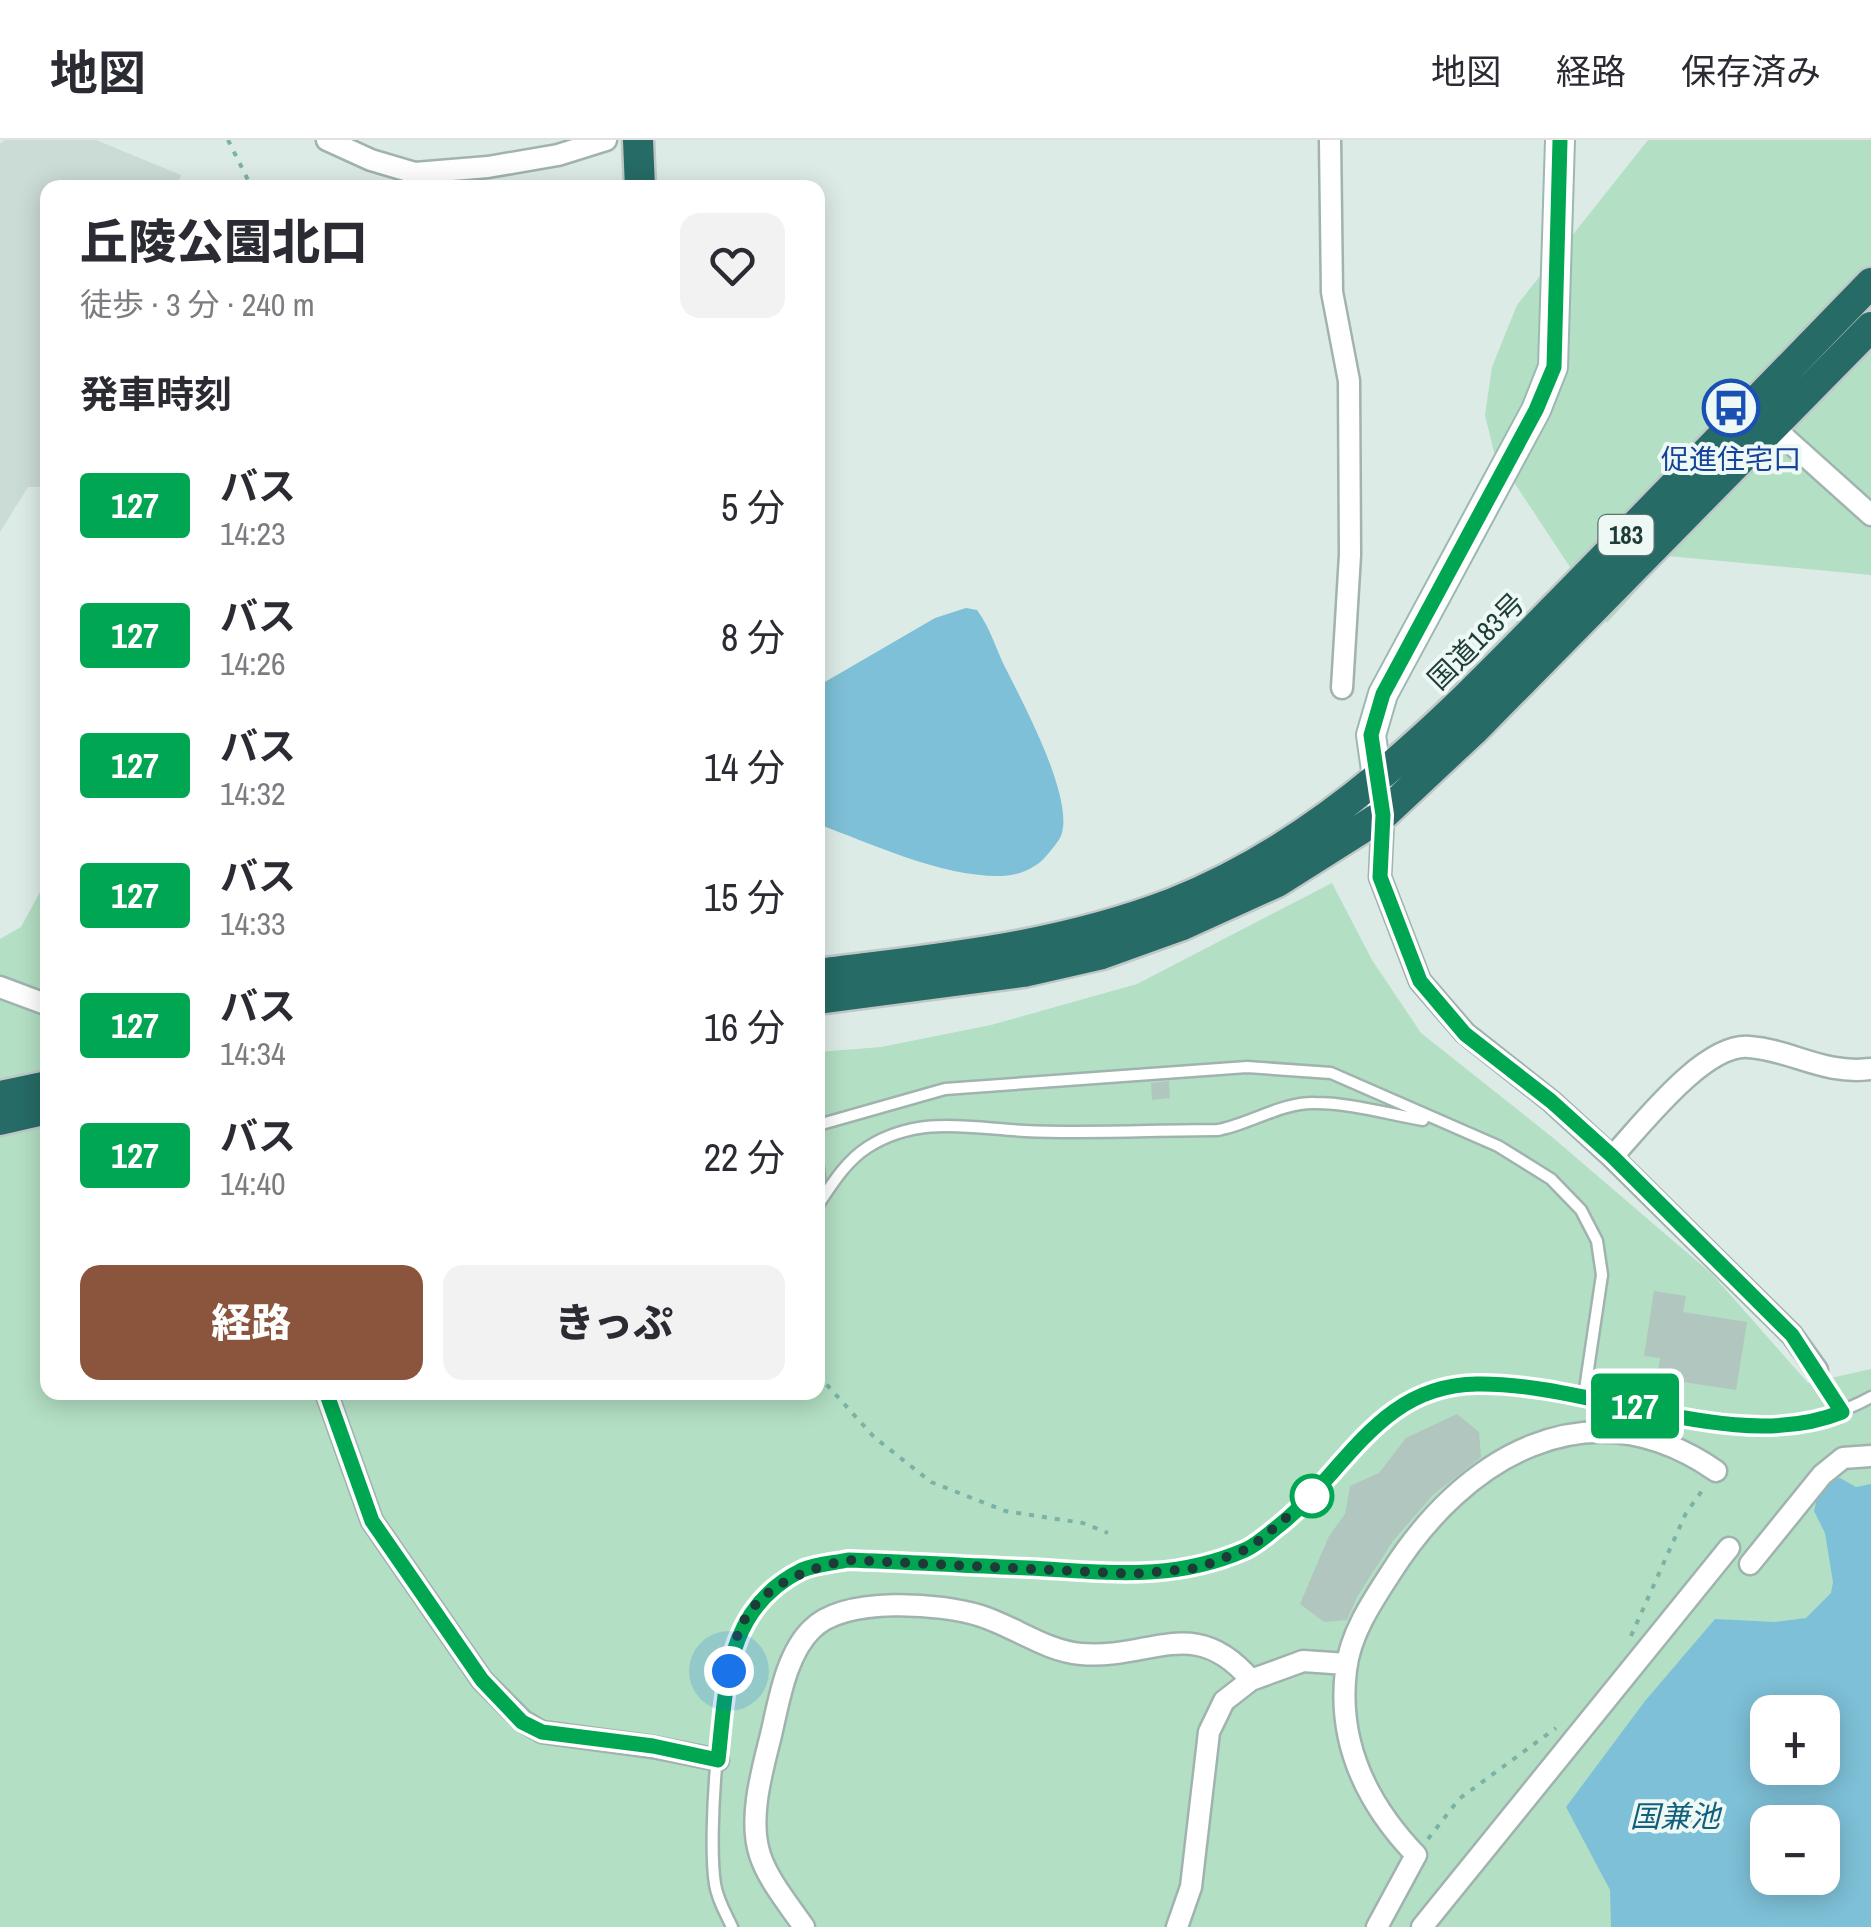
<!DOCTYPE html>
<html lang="ja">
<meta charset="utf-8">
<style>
body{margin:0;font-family:"Archivo Narrow","Noto Sans JP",sans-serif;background:#f2f2f3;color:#2b2b33;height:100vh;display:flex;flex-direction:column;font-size:38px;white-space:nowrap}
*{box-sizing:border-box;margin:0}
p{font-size:32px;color:#7c7c81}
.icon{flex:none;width:55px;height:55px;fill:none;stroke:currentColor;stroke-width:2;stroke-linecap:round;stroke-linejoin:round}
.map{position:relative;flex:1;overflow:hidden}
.details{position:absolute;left:40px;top:40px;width:785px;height:1220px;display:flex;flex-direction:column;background:#fff;border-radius:20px;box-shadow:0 5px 25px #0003}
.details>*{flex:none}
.badge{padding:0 20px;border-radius:8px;font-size:35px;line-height:65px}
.tools{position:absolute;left:1750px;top:1555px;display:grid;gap:20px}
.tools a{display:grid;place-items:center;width:90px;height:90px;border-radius:20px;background:#fff;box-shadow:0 5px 25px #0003;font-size:50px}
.you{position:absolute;width:50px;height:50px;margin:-25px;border:8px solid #fff;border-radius:50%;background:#1a73e8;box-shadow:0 0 0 15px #1a73e833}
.map>.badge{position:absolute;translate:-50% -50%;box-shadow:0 0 0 5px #fff}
h2{padding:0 40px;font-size:38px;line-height:90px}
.round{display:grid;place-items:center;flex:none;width:105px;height:105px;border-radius:20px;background:#f2f2f3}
.head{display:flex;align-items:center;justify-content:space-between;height:170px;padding:0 40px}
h1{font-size:48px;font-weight:800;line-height:75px}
.button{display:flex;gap:20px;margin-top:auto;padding:20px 40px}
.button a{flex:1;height:115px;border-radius:20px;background:#8a553c;color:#fff;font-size:40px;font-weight:800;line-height:115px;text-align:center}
.button a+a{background:#f2f2f3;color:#2b2b33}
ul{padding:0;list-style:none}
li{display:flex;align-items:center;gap:30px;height:130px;padding:0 40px}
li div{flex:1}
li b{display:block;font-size:38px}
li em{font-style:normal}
li .badge{min-width:110px;font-weight:700;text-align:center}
header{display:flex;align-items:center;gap:60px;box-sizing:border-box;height:140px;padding:0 50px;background:#fff;border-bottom:2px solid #e1e1e2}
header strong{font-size:48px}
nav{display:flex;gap:55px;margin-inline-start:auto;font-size:35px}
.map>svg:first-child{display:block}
.built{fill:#cbdbd6}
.green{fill:#b3dfc4;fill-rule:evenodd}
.water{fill:#7ec0d7;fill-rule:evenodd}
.building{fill:#b2c6c0}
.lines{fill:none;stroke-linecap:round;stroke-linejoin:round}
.lane-casing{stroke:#a0b3af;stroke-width:15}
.street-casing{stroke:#a0b3af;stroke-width:25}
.secondary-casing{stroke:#9bb8b1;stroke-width:32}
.highway-casing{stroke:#c0c8c7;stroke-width:35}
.path{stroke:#7ab2a7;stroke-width:4;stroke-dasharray:5 8;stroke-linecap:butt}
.lane{stroke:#fff;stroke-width:10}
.street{stroke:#fff;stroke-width:20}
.secondary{stroke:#fff;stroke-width:28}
.highway{stroke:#266b65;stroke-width:30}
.line-casing{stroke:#fff;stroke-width:22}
.line{stroke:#00a651;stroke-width:15}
.walk{stroke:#1d3c37;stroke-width:10;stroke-dasharray:0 18}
.stop-dot{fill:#fff;stroke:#00a651;stroke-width:5}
.labels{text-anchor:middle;stroke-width:8;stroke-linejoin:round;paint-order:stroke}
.shield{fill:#eef8f4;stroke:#5c7470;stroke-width:2.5}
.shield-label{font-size:25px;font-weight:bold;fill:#1d3c37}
.transit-label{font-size:28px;fill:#164399;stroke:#eef8f4}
.street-label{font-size:28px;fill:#1d3c37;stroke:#eef8f4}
.water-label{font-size:30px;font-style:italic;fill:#12607e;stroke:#eef8f4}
</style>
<header>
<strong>地図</strong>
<nav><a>地図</a><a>経路</a><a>保存済み</a></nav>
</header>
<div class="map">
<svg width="1871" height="1787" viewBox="0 0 1871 1787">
<rect width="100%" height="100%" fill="#ddebe7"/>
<path class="built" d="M5 0H96L181 35 176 47 48 48 47 347H28L0 392V4Z"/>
<path class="green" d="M1648 0H1871V435L1668 416 1607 483 1494 312 1485 275 1492 227 1517 165Z
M47 739 48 1252H818V912L881 907 991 885 1137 844 1332 743 1372 820 1421 893 1552 997 1712 1134 1808 1243 1871 1229V1787H0V799L21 787ZM1768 1572H1822V1628H1768ZM1768 1682H1822V1738H1768Z"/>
<path class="water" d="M966 468 977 470C991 489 996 510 1007 531 1024 565 1075 660 1061 696 1058 702 1052 709 1048 714 1037 728 1018 736 1001 736 942 737 872 704 818 684V546L935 478Z
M1840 1338 1856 1347 1871 1344V1787H1611L1610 1750 1566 1667 1645 1561 1715 1479 1775 1482 1806 1478 1831 1453 1833 1442 1825 1393 1814 1371 1821 1342ZM1768 1572H1822V1628H1768ZM1768 1682H1822V1738H1768Z"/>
<path class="building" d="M1169 941 1170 958 1152 960 1151 943Z
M1654 1151 1686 1156 1683 1172 1747 1182 1736 1250 1657 1238 1660 1218 1644 1216Z
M1457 1274 1479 1292 1481 1317 1433 1355 1393 1401 1357 1457 1347 1480 1324 1482 1300 1464 1329 1396 1345 1374 1350 1346 1379 1333 1406 1298Z"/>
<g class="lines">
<g class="lane-casing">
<path id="lane" d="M818 985 945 949 1247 927 1331 933 1498 1006 1551 1039 1581 1070 1597 1101 1602 1135 1584 1256
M818 1027 821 1059
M818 1065C832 1044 846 1021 868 1007 919 975 970 988 1025 991 1089 994 1154 990 1218 990 1250 984 1282 962 1315 963 1350 963 1388 974 1423 980
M1817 1230 1842 1272
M732 1787C726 1774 717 1759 715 1744 707 1694 720 1530 742 1486 746 1478 754 1468 760 1461 783 1435 816 1427 848 1420 904 1422 959 1425 1015 1428 1090 1431 1185 1449 1252 1406 1281 1388 1309 1362 1331 1336 1350 1313 1367 1286 1393 1269 1416 1254 1444 1247 1471 1244 1490 1242 1512 1247 1531 1249 1644 1261 1764 1317 1871 1257"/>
</g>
<g class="street-casing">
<path id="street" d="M327 0 371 20 415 33 488 27 558 15 606 0
M1330 0 1332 152 1349 241 1350 415 1342 548
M1773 287 1871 375
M1383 675 1380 737 1420 841 1465 893 1551 961 1612 1017 1792 1195 1817 1230
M0 847 48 865
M1612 1017C1642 985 1704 903 1749 907 1792 910 1823 935 1871 929
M326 1252 372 1381 482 1540 523 1581 542 1592 653 1607 718 1620
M1750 1424 1822 1335 1843 1318 1871 1316
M804 1787C789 1765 768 1740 760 1715 748 1679 762 1631 771 1595 779 1561 786 1514 812 1489 845 1456 940 1463 981 1476 1015 1487 1046 1511 1081 1514 1151 1520 1194 1473 1251 1540L1303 1521 1347 1524
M1177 1787 1191 1747 1209 1592 1224 1561 1251 1540
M1377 1787 1416 1715C1367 1664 1337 1603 1346 1530 1350 1495 1371 1463 1390 1434 1463 1318 1587 1242 1716 1331
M1422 1787 1729 1408"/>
</g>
<g class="secondary-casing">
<path id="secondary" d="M1380 659 1371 595 1383 554 1536 270 1553 227 1560 0"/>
</g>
<g class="highway-casing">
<path id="highway" d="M638 0 640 48
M818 834C941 818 1056 808 1173 763 1343 696 1466 558 1591 431 1684 335 1778 239 1871 143
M818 859 1023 832 1102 814 1180 786 1277 742 1383 675 1476 588 1871 187
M0 956 48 946
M0 980 48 969"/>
</g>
<path class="path" d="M228 0 252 48
M818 1235 874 1297 931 1342 1005 1371 1083 1383 1108 1393
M1631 1496 1686 1373 1704 1348
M1428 1699 1459 1659 1556 1588"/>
<use href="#lane" class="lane"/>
<use href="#street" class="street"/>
<use href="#secondary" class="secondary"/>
<use href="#highway" class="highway"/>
</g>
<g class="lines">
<g class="line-casing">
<path id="line" d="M326 1252 372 1381 482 1540 522 1582 542 1592 653 1606 718 1620C727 1544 724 1469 802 1430 816 1424 834 1423 848 1420 909 1422 969 1426 1029 1428 1107 1432 1171 1442 1245 1410 1256 1405 1266 1396 1276 1388 1345 1335 1377 1245 1477 1244 1591 1242 1735 1316 1842 1272L1792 1195 1612 1016 1551 961 1465 894 1420 841 1380 737 1383 675 1371 595 1383 554 1536 270 1554 227 1560 0"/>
</g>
<use href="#line" class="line"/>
<path class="walk" d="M729 1531C733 1516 735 1498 742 1484 764 1444 806 1429 848 1420L1134 1434 1198 1428 1250 1408 1312 1356"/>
</g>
<defs>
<g id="bus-ring" transform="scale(2.875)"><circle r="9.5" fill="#eef8f4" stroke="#1a4fb4" stroke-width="1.5"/><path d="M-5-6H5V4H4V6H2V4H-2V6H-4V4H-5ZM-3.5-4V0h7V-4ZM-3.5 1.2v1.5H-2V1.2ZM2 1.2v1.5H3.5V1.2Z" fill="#1a4fb4"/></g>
</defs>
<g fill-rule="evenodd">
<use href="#bus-ring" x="1731" y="268"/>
</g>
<circle class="stop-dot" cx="1312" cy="1356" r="20"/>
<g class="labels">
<rect class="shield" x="1598.5" y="375" width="55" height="40" rx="8"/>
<g class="shield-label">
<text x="1626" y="404">183</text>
</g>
<g class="transit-label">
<text x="1731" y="329">促進住宅口</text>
</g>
<g class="street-label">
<text transform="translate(1476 501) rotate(-45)" y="10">国道183号</text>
</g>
<g class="water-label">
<text x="1675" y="1687">国兼池</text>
</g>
</g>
</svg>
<div class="tools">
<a>+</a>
<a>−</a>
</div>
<div class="you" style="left:729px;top:1531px"></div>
<b class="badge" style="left:1635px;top:1266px;background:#00a651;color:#fff">127</b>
<section class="details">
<div class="head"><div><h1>丘陵公園北口</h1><p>徒歩 · 3 分 · 240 m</p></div><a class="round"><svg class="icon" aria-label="heart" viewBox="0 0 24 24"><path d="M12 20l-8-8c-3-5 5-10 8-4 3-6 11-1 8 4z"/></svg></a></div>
<h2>発車時刻</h2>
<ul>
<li><span class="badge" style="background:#00a651;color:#fff">127</span><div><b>バス</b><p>14:23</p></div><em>5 分</em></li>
<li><span class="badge" style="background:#00a651;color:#fff">127</span><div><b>バス</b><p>14:26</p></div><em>8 分</em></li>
<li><span class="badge" style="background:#00a651;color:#fff">127</span><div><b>バス</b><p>14:32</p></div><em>14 分</em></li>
<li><span class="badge" style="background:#00a651;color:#fff">127</span><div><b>バス</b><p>14:33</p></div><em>15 分</em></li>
<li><span class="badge" style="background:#00a651;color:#fff">127</span><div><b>バス</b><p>14:34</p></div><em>16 分</em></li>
<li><span class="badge" style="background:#00a651;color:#fff">127</span><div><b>バス</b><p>14:40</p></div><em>22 分</em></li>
</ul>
<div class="button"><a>経路</a><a>きっぷ</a></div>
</section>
</div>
